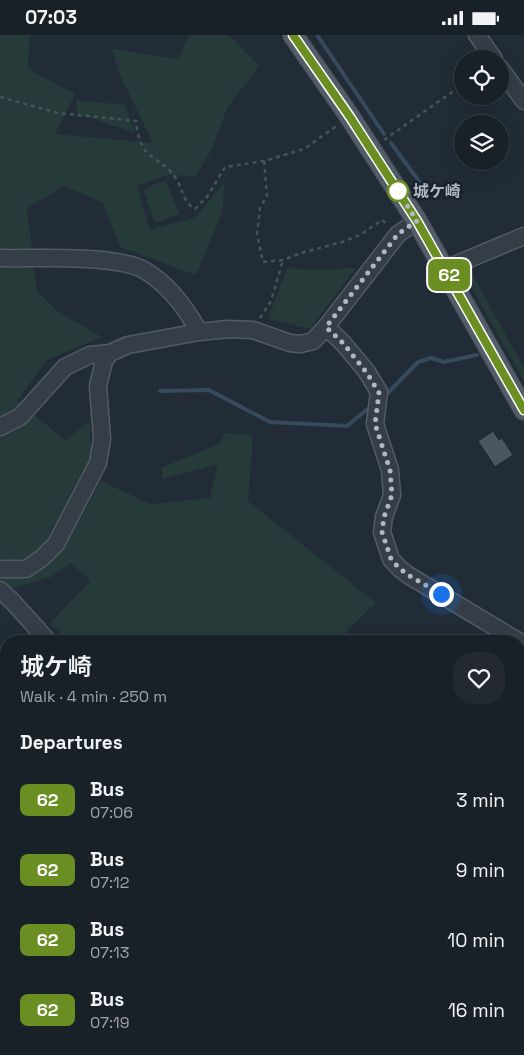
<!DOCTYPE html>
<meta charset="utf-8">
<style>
body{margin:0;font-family:"Space Grotesk","Noto Sans JP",sans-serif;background:#222930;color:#f1f3f6;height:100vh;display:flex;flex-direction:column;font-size:19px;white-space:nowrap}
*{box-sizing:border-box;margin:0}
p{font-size:16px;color:#9fa3a8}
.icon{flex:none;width:28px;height:28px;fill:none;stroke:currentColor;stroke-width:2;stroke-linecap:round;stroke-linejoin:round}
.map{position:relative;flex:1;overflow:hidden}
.details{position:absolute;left:0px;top:600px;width:525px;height:420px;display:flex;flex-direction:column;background:#192128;border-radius:20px 20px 0 0;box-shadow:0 5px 20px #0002,0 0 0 1px #373e45}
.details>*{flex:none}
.badge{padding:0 10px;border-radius:8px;font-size:18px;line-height:32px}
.buttons{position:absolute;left:454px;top:15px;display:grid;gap:10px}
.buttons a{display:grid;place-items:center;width:55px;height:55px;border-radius:50%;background:#192128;box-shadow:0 5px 20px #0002,0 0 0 1px #373e45;font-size:25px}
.you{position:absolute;width:25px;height:25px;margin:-12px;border:4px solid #fff;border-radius:50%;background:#1a73e8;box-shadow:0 0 0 8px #1a73e833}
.map>.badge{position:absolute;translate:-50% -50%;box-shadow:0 0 0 2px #fff}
h2{padding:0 20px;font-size:19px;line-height:45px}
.round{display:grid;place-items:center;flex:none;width:52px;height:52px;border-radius:20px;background:#222930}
.overview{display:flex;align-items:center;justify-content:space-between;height:85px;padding:0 20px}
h1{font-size:24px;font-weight:600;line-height:38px}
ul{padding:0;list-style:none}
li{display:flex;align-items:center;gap:15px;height:70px;padding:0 20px}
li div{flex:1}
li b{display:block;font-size:19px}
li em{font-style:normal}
li .badge{min-width:55px;font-weight:700;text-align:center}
.status{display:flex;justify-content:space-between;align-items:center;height:35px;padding:0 25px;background:#192128;direction:ltr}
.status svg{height:14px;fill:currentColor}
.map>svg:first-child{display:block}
.green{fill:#263a39}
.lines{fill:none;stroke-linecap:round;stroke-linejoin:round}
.stream{stroke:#36495d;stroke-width:4}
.building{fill:#4a5662;stroke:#1c242d}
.minor-casing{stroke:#525b65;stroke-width:19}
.major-casing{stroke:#3e4651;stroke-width:22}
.path{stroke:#435657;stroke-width:2.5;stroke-dasharray:4 4;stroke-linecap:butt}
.minor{stroke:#353d47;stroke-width:16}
.major{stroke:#535d67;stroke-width:20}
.line-casing{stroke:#fff;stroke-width:11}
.line{stroke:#6b8e23;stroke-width:8}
.walk{stroke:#afb8c4;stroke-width:5;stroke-dasharray:0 9}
.stop-dot{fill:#fff;stroke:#6b8e23;stroke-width:2.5}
.labels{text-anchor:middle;stroke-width:5;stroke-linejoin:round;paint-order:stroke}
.stop-label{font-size:16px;font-weight:bold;fill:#afb8c4;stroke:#1a222b;text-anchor:start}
</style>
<div class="status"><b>07:03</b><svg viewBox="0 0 49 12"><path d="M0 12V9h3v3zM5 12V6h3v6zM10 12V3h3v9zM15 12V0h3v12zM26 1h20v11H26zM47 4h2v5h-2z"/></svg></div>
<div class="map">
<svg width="524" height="1020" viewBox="0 0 524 1020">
<rect width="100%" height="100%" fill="#212c36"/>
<path class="green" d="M0 0H30L28 34 75 59 55 99 153 108 119 38 112 14 178 24 189 0H229L259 31 227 73 212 114 196 141 167 140 137 151 150 195 195 183 225 146 222 178 196 240 120 212 103 168 65 151 27 173 37 256 57 276 102 302 47 325 17 366 65 405 90 386 91 422 48 503 30 523 12 525 0 524Z
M76 65 125 70 135 98 77 78Z
M166 145 179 179 155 188 143 154Z
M287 233 312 235 356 233 310 294 268 284Z
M469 233 524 333V346L463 237Z
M224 398 253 400 248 466 376 568 347 595 343 606H71L49 589 91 546 71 528 51 542 9 554 0 548V540L33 537 62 517 101 446 150 469 210 463 218 429 163 444 161 433 221 408Z
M519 714 524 719V741L519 748Z
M6 753V1014H519V892L524 894V1020H0V759Z
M519 809 524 814V850L519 870Z"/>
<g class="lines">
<path class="stream" d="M317 0 384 99
M391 108 421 149
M160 356 209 355 270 387 347 391 369 373
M387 359 418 327 431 323 444 327 477 320"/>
</g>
<path class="building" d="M493 396 499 405 502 403 513 420 495 432 478 406Z"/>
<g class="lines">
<g class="minor-casing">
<path id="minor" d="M477 0 494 24
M500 33 524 66
M0 223C35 224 115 219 144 235 168 249 186 273 199 297
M445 234 524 201
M326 292 343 308 367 337 379 357 375 389 390 435 392 460 384 482 382 497 391 524 399 533 408 540 518 606
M0 392 20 382 65 332 90 320 110 318 128 310 199 297 228 294 253 295 290 308 301 309 313 306 326 292 398 199 417 186
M0 534H26L42 523 56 509 98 428 102 404 98 351 104 326 110 318
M0 555 13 567 48 606"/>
</g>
<g class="major-casing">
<path id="major" d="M293 0 350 82 417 186 524 375"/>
</g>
<path class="path" d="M0 62 58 78 136 86C137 96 138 103 143 112 150 124 167 129 175 142 183 153 182 166 195 174L207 162 225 132 264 126 304 114 338 90
M384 105 462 50
M264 126 267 161 260 173 257 199 263 227 283 225 301 218 342 207 360 200 382 185 388 190
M260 283 271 266 283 225
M519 845 524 850
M305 1020 309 1014"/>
<use href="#minor" class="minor"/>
<use href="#major" class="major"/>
</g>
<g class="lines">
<g class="line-casing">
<path id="line" d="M293 0 350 82 417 186 524 375"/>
</g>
<use href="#line" class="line"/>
<path class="walk" d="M398 156 417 186 398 199 326 292 343 308 367 338 379 358 375 389 390 435 392 460 384 482 382 497 391 524 399 533 408 540 441 559"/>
</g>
<circle class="stop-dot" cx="398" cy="156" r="10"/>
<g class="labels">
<g class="stop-label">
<text x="413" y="162">城ケ崎</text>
</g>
</g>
</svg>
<div class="buttons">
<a><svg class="icon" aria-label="locate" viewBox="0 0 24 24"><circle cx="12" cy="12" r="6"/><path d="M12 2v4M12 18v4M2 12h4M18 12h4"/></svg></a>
<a><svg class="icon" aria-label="layers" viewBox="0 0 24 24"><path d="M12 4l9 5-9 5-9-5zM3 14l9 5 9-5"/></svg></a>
</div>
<div class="you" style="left:441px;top:559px"></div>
<b class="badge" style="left:449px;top:240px;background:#6b8e23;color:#fff">62</b>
<section class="details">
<div class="overview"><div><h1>城ケ崎</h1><p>Walk · 4 min · 250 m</p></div><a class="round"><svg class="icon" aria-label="heart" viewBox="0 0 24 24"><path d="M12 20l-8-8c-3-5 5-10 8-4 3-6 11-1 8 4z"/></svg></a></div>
<h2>Departures</h2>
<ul>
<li><span class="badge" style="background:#6b8e23;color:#fff">62</span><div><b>Bus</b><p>07:06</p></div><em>3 min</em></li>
<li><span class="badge" style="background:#6b8e23;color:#fff">62</span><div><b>Bus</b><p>07:12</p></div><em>9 min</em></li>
<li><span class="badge" style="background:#6b8e23;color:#fff">62</span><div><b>Bus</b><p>07:13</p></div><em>10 min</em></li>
<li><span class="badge" style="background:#6b8e23;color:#fff">62</span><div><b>Bus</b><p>07:19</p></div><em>16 min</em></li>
</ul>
</section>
</div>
